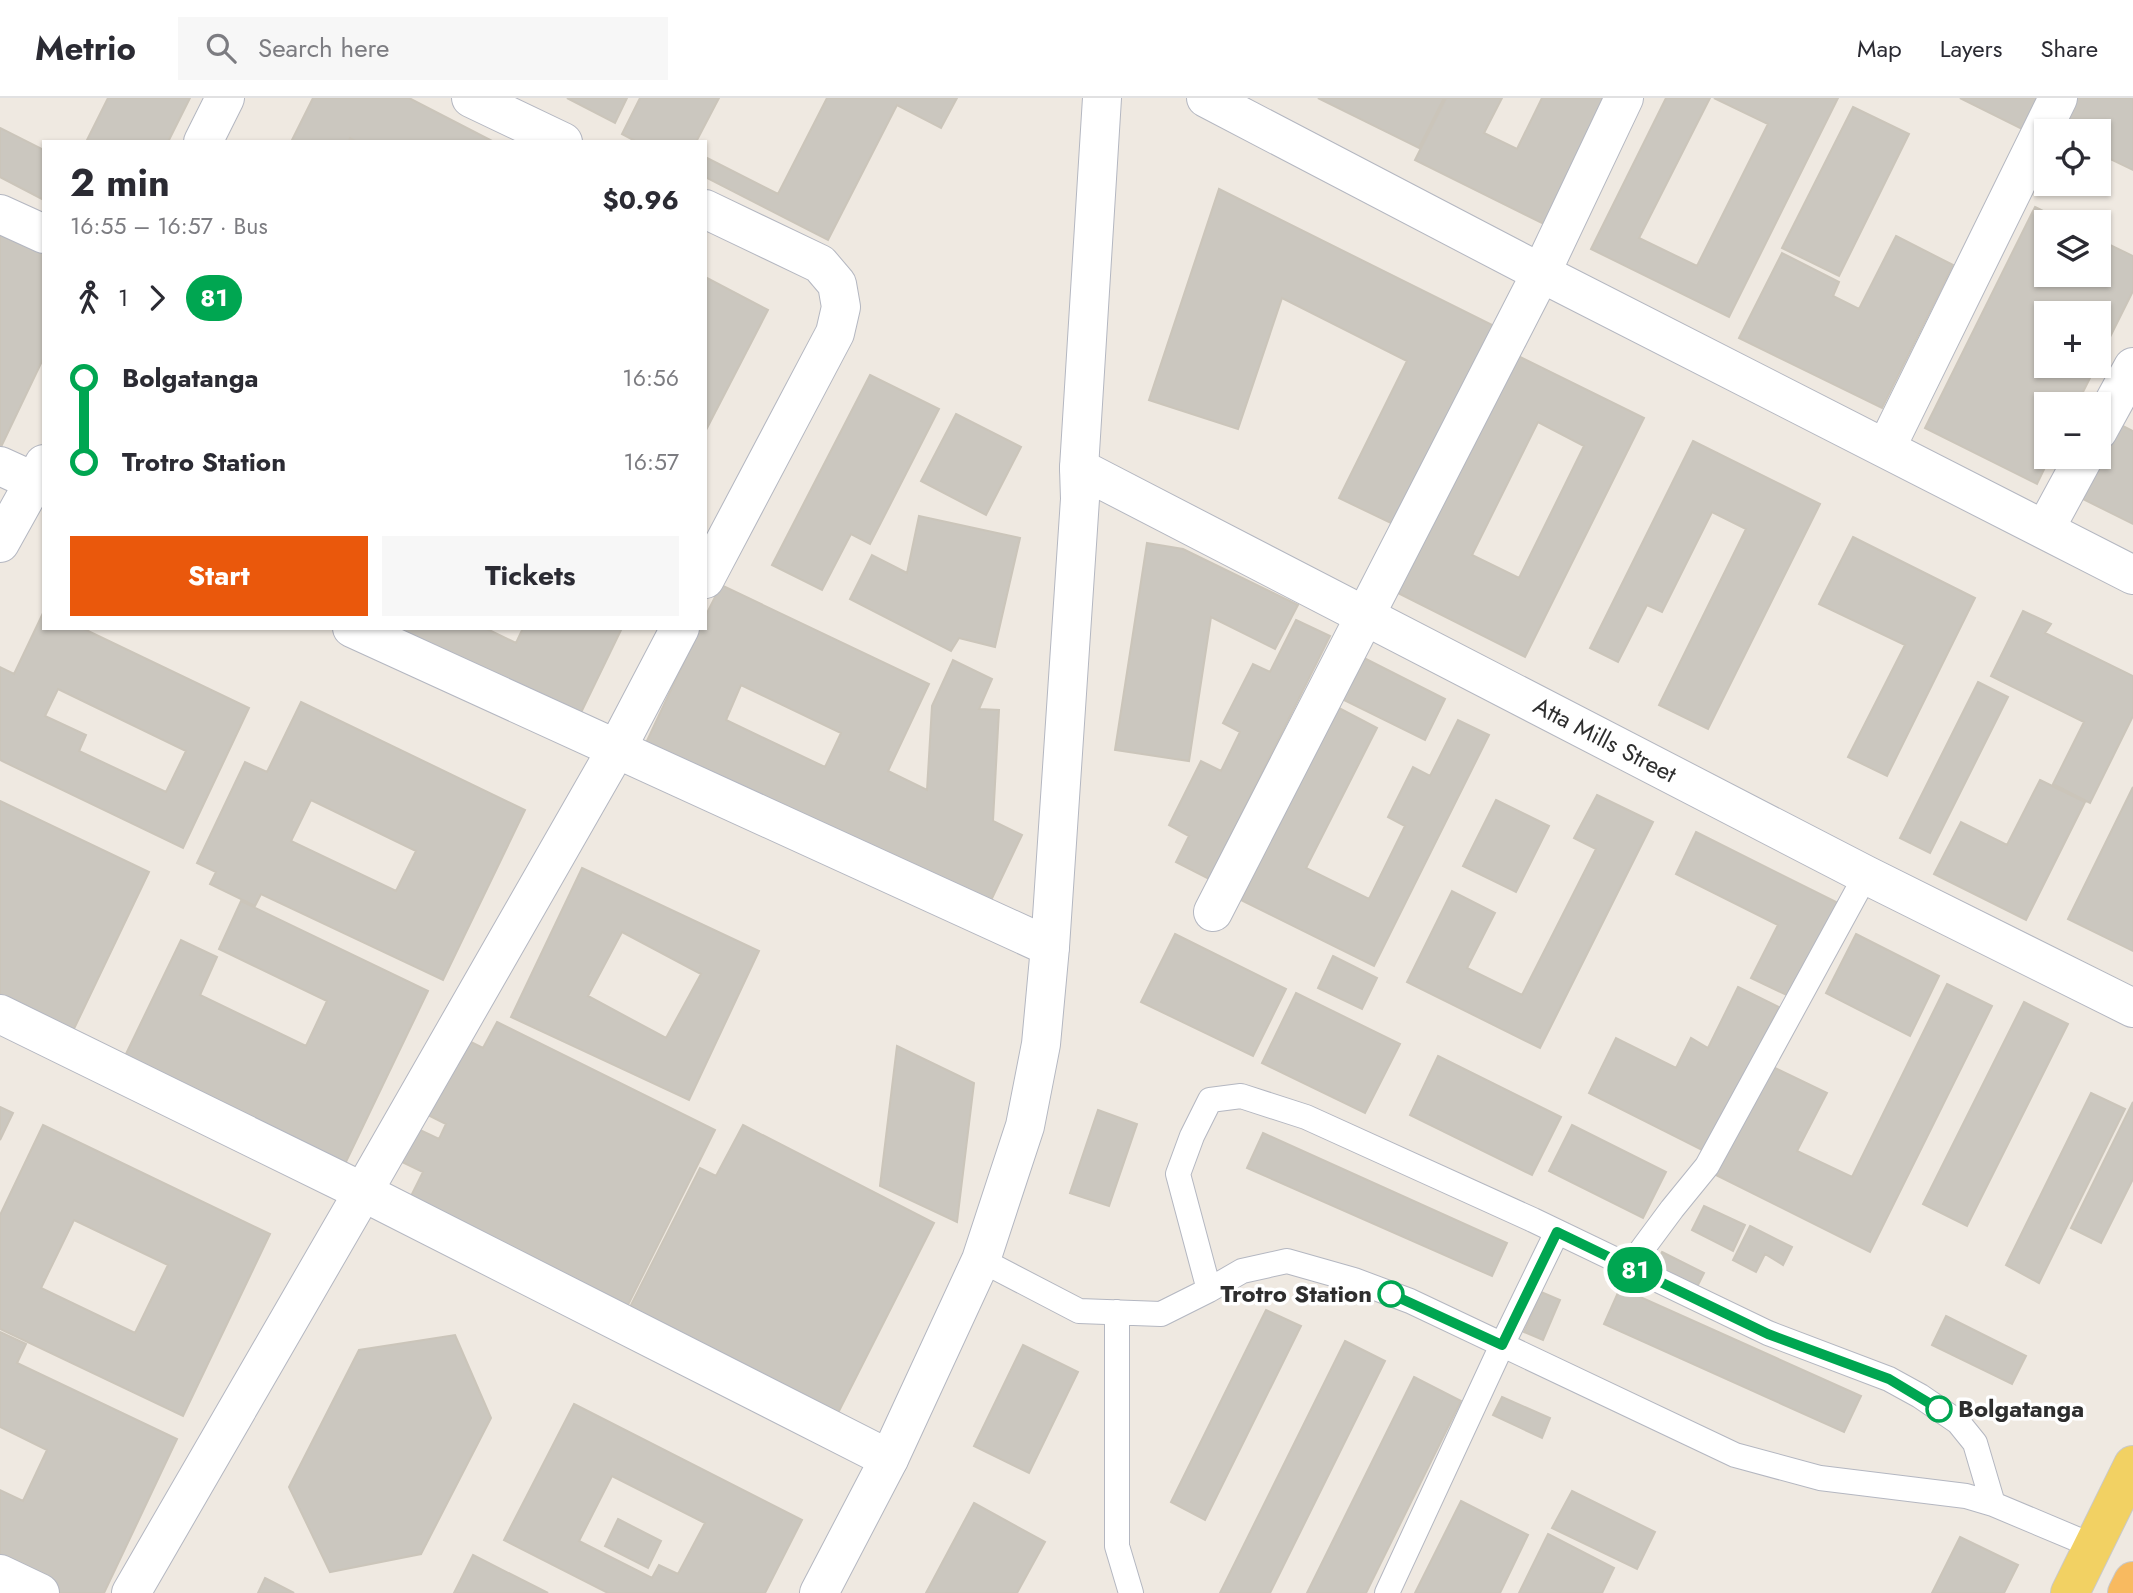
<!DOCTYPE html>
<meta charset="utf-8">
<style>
body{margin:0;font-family:Jost,sans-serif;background:#f7f7f7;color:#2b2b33;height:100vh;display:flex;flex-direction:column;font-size:26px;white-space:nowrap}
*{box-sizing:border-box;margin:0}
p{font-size:23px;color:#7c7c81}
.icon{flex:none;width:38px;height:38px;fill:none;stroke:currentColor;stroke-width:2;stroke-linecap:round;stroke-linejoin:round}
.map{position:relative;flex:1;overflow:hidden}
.side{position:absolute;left:42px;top:42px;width:665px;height:490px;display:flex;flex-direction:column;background:#fff;border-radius:0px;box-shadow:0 2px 5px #0004}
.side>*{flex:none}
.badge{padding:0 14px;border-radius:23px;font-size:24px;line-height:46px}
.buttons{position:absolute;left:2034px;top:21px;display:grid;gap:14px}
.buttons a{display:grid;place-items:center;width:77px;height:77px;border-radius:0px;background:#fff;box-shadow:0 2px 5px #0004;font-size:35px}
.map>.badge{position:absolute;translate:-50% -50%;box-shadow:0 0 0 4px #fff}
.legs{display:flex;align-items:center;gap:10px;height:77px;padding:0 28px;font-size:23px}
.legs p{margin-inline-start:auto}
.summary{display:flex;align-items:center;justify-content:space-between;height:119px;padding:0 28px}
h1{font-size:38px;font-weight:700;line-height:52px}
.primary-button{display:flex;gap:14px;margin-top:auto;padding:14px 28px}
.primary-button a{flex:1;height:80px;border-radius:0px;background:#ea580c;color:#fff;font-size:28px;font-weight:700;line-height:80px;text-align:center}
.primary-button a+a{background:#f7f7f7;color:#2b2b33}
ul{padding:0 28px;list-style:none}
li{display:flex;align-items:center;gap:24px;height:84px;font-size:26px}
li i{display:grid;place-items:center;width:10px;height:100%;margin:0 9px;background:currentColor}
li i::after{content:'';width:18px;height:18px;margin:-9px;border:5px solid;border-radius:50%;background:#fff}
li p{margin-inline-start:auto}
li:first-child i{background:linear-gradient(#0000 50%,currentColor 0)}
li:last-child i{background:linear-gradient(currentColor 50%,#0000 0)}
header{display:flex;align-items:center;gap:42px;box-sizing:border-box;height:98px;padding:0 35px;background:#fff;border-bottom:2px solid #e1e1e2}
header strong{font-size:33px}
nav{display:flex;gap:38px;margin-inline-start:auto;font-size:24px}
.search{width:490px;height:63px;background:#f7f7f7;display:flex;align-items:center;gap:18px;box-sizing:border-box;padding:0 24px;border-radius:0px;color:#7c7c81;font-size:26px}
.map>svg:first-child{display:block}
.building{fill:#cbc7bf;stroke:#cbc5ba;stroke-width:2;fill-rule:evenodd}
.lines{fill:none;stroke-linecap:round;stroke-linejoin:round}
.service-casing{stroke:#b4b7c1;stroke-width:26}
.minor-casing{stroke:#b4b7c1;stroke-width:40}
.tertiary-casing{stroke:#b4b7c1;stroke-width:40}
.primary-casing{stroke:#c9c9c9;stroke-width:40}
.trunk-casing{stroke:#c9c9c9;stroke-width:40}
.service{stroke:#fff;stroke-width:24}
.minor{stroke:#fff;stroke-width:38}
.tertiary{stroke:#fff;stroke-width:38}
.primary{stroke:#f2d163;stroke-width:38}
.trunk{stroke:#f8ba60;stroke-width:38}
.line-1-casing{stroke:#fff;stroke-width:16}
.line-1{stroke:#00a651;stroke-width:10}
.stop-1-dot{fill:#fff;stroke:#00a651;stroke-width:3.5}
.labels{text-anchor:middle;stroke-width:7;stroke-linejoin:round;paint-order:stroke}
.street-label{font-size:24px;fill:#2e2e2e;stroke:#fff}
.stop-label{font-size:24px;font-weight:bold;fill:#2e2e2e;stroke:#fff;text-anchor:end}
</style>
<header>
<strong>Metrio</strong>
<div class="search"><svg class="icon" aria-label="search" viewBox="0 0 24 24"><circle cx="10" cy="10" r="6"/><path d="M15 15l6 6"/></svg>Search here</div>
<nav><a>Map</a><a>Layers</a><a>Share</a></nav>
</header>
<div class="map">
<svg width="2133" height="1495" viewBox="0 0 2133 1495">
<rect width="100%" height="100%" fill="#efe9e1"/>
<path class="building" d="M108 0H190L168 44H86Z
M313 0H409L494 44H357L350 40 349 44H291Z
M567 0H627L615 25Z
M640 0H719L696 44H637L622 36Z
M827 0H957L941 30 897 7 828 142 705 79V59L778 96Z
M1318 0H1444L1419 50Z
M1446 0H1502L1484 35 1517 51 1542 0H1617L1552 130 1415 62Z
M1666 0H1710L1639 140 1697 168 1768 26 1714 0H1838L1729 219 1591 151Z
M1960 0H2044L2028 34Z
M2067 0H2133V72L2098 55V33H2054Z
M1853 9 1909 36 1839 178 1782 150Z
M0 30 44 52V102L0 79Z
M1219 91 1494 228 1395 427 1339 400 1407 263 1282 200 1238 331 1149 302Z
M2035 109 2065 124H2046V177H2098V141L2133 158V193L2098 263V215H2046V268H2096L2077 306H2046V359H2050L2037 386 1925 330Z
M0 134 44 155V259L0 351Z
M1896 138 1953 167 1882 310 1739 240 1782 155 1839 184 1833 198 1859 211Z
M705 179 768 212 705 334Z
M1510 254 1644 320 1525 559 1392 492ZM1538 324 1584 348 1519 480 1472 457Z
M870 277 939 311 870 446 851 436 822 492 772 467Z
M956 316 1021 349 986 417 921 383Z
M2111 322 2133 333V426L2075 397Z
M1693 343 1820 406 1708 631 1659 607 1746 431 1712 414 1662 514 1647 507 1618 564 1590 550Z
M919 418 1020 440 995 549 959 540 951 553 850 501 872 457 907 475Z
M1853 439 1975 500 1887 678 1848 659 1905 547 1819 506Z
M1147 445 1183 451 1298 507 1275 551 1211 519 1189 663 1115 652Z
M721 487 929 586 888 673 927 692 932 608 953 562 992 581 979 611 999 612 993 723 1022 737 987 811 645 647 700 530H705V519ZM741 587 841 635 825 669 726 622Z
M44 513V530H82L249 610 183 750 0 662V569L14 576ZM58 591 186 653 166 694 79 653 86 637 45 618Z
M2023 513 2051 526 2045 535 2133 578V618L2090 705 2053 686 2084 624 1991 578Z
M1296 522 1330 538 1209 781 1176 764 1189 738 1169 727 1201 663 1221 673 1240 634 1223 625 1253 566 1270 574Z
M384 530H485L516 545 523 530H622L577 623Z
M1362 559 1445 601 1425 642 1342 601Z
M1978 584 2008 599 1930 755 1900 740Z
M301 604 525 712 443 882 261 796 255 808 210 786 216 774 197 765 245 664 267 674ZM311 702 416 753 396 793 291 743Z
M1337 609 1377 630 1306 770 1369 801 1405 728 1388 719 1413 669 1430 678 1458 622 1489 637 1374 868 1241 802Z
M2040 682 2085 704 2026 822 1934 776 1961 724 2007 747Z
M2133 689V853L2068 821Z
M1597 697 1653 724 1540 950 1407 884 1452 793 1495 815 1467 870 1522 897 1596 751 1574 740Z
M1496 702 1549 728 1516 794 1463 768Z
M0 703 149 774 72 935 0 900Z
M1696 734 1838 805 1791 899 1751 880 1778 827 1676 776Z
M582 770 759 853 689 1002 511 919ZM622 834 701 876 666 940 588 898Z
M241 803 428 893 345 1066 124 960 181 842 217 859 200 897 306 948 327 903 219 851Z
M1175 836 1286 891 1253 958 1141 904Z
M1856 836 1939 878 1910 938 1826 895Z
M1333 858 1377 880 1362 911 1318 890Z
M1947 886 1992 908 1870 1154 1714 1076 1769 967 1827 995 1797 1053 1852 1079Z
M1738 889 1779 909 1706 1054 1589 995 1616 940 1676 970 1691 940 1708 950Z
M1296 895 1400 946 1365 1015 1262 965Z
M2024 904 2068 926 1967 1128 1923 1106Z
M497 924 715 1032 621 1221 403 1114 423 1074 400 1063 416 1030 439 1041 446 1026 424 1015 461 939 483 950Z
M897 948 974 985 957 1124 880 1088Z
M1438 958 1561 1019 1532 1077 1410 1017Z
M2091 995 2125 1011 2039 1185 2006 1167Z
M2133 1004V1081L2101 1145 2071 1130Z
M0 1009 13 1015 0 1042Z
M1098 1012 1137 1026 1109 1108 1070 1095Z
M43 1027 270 1136 183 1318 0 1231V1117ZM74 1122 168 1167 135 1235 41 1190Z
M743 1027 934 1125 834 1323 626 1217 700 1070 716 1078Z
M1572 1027 1666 1074 1643 1120 1549 1073Z
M1263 1035 1507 1145 1492 1178 1247 1070Z
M1704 1108 1745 1127 1733 1153 1692 1132Z
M1750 1128 1792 1149 1783 1167 1765 1156 1756 1174 1733 1162Z
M1662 1154 1704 1175 1695 1193 1653 1172Z
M1620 1190 1861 1298 1844 1334 1604 1226Z
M1541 1194 1560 1202 1543 1242 1524 1234Z
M1266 1212 1301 1228 1205 1422 1171 1404Z
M1946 1218 2026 1258 2012 1286 1932 1247Z
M0 1234 26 1246 17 1265 177 1341 104 1495H54L0 1469V1392L23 1403 47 1352 0 1329Z
M455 1237 491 1320 421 1456 330 1474 289 1389 359 1252Z
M1345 1243 1385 1263 1270 1495H1220Z
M1023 1247 1078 1274 1029 1375 974 1348Z
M1414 1279 1461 1303 1366 1495H1307Z
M1502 1299 1550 1320 1542 1340 1493 1317Z
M574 1306 802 1422 765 1495H608L504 1442ZM612 1378 705 1425 678 1476 659 1467 652 1480 579 1443Z
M1572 1393 1655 1434 1637 1471 1552 1430Z
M1461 1403 1528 1437 1500 1495H1415Z
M974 1405 1045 1444 1017 1495H926Z
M618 1421 661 1443 648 1470 605 1448Z
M1548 1436 1614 1470 1602 1495H1519Z
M1960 1439 2018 1467 2004 1495H1932Z
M473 1457 548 1495H454Z
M265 1480 294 1495H258Z"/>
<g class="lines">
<g class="service-casing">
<path id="service" d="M981 1162 1079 1213 1161 1216 1209 1192 1242 1173 1287 1163 1354 1182 1410 1203 1735 1357 1820 1380 1966 1398 1993 1406 2093 1448
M1629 1169 1672 1111 1707 1068 1866 777
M1209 1192 1178 1076 1192 1038 1210 1002 1241 998 1306 1019 1533 1122 1768 1235 1889 1281 1920 1298 1958 1324 1975 1345 1993 1406
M1117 1214V1448L1131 1495
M1387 1495 1502 1247 1557 1134"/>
</g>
<g class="minor-casing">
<g id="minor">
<path d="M471 0 563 44"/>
<path d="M1206 0 1541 175 2133 477"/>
<path d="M203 44 225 0"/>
<path d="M705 111 820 166 837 186 841 209 835 235 705 481"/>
<path d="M0 116 44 136"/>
<path d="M2098 333 2133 269"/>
<path d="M1886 350 2058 0"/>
<path d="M0 368 44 388"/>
<path id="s1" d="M1079 370 1866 777 2133 910"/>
<path d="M2045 431 2084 359"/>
<path d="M0 445 44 366"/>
<path d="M352 530 1050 849"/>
<path d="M1213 814 1541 175 1624 0"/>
<path d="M0 916 363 1094 889 1361"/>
<path d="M0 1476 40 1495"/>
<path d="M131 1495 363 1094 616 652 680 530"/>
</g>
</g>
<g class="tertiary-casing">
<path id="tertiary" d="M819 1495 889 1361 981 1162 1025 1028 1041 946 1050 849 1080 401 1079 370 1102 0"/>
</g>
<g class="primary-casing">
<path id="primary" d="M2070 1495 2133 1367"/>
</g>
<g class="trunk-casing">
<path id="trunk" d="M2127 1495 2133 1483"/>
</g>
<use href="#service" class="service"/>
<use href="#minor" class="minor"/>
<use href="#tertiary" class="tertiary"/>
<use href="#primary" class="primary"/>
<use href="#trunk" class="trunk"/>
</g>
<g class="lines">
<g class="line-1-casing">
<path id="line-1" d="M1391 1196 1502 1247 1557 1134 1768 1236 1889 1281 1939 1311"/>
</g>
<use href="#line-1" class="line-1"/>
</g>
<g class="stop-1-dot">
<circle cx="1391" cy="1196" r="12"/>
<circle cx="1939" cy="1311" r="12"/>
</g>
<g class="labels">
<g class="street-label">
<text dy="8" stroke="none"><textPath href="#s1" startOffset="592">Atta Mills Street</textPath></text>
</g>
<g class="stop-label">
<text x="1372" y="1204">Trotro Station</text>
<text x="1958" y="1319" text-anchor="start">Bolgatanga</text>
</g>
</g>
</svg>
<div class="buttons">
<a><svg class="icon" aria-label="locate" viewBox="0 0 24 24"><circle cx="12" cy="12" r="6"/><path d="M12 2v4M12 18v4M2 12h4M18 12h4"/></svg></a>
<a><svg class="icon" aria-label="layers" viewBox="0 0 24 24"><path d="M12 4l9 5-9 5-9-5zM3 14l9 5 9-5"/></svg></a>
<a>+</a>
<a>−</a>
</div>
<b class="badge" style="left:1635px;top:1172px;background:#00a651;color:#fff">81</b>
<section class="side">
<div class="summary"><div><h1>2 min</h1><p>16:55 – 16:57 · Bus</p></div><b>$0.96</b></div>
<div class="legs"><svg class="icon" aria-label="walk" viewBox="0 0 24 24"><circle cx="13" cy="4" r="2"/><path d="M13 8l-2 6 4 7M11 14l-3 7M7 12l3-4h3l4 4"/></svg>1<svg class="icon" aria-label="forward" viewBox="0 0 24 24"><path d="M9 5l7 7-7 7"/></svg><b class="badge" style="background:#00a651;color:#fff">81</b></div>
<ul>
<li><i style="color:#00a651"></i><b>Bolgatanga</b><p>16:56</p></li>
<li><i style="color:#00a651"></i><b>Trotro Station</b><p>16:57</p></li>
</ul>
<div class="primary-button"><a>Start</a><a>Tickets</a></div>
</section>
</div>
